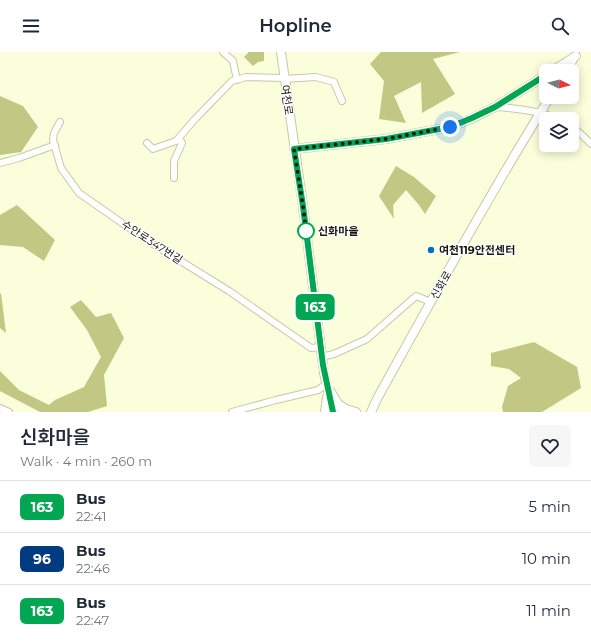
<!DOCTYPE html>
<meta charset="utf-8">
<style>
body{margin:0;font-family:Montserrat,"Noto Sans KR",sans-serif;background:#f6f6f7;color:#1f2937;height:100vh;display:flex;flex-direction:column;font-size:15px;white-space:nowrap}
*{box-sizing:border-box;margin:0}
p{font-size:13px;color:#747a83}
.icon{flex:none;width:22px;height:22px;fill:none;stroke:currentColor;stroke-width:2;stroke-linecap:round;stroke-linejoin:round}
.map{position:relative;height:360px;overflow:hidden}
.sheet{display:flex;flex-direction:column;background:#fff;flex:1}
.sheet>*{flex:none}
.badge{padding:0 8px;border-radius:6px;font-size:14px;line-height:26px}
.needle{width:26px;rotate:96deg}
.fabs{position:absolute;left:539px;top:12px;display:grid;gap:8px}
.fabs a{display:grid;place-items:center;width:40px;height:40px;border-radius:6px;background:#fff;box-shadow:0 2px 10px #0003;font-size:20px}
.you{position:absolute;width:20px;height:20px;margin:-10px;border:3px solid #fff;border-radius:50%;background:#1a73e8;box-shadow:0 0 0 6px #1a73e833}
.map>.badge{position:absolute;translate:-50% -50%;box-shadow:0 0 0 2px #fff}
.round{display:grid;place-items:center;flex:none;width:42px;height:42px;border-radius:6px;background:#f6f6f7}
.overview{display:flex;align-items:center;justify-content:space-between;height:68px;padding:0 20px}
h1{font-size:19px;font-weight:600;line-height:30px}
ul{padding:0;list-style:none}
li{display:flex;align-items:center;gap:12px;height:52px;padding:0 20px;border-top:1px solid #e0e1e3}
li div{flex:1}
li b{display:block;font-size:15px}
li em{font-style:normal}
li .badge{min-width:44px;font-weight:700;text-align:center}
header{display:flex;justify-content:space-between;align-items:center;height:52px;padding:0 20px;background:#fff;font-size:18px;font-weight:600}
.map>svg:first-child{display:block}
.forest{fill:#c2c784}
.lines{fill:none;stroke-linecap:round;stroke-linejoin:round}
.minor-casing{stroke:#c6c9a7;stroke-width:8}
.major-casing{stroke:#c6c9a7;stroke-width:10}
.minor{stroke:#fff;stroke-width:6}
.major{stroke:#fff;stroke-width:8}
.line-casing{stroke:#fff;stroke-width:9}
.line{stroke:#00a651;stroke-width:6}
.walk{stroke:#191a0d;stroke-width:4;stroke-dasharray:0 7.2}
.stop-dot{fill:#fff;stroke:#00a651;stroke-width:2}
.poi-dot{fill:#0170bb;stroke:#fff;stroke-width:1.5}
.labels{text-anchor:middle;stroke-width:3;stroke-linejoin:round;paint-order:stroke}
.street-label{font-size:11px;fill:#191a0d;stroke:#fff}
.stop-label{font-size:11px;font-weight:bold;fill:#191a0d;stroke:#fff;text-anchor:start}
.poi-label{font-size:11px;font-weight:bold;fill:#191a0d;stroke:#fff;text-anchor:start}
</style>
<header><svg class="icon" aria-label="menu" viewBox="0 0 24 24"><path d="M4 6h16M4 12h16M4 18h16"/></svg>Hopline<svg class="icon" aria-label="search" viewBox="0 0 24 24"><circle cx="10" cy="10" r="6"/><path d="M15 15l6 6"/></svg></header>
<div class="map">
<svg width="591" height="360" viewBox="0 0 591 360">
<rect width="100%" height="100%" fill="#fafeda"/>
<path class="forest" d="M248 0H264V9L258 10 253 14 244 5 248 1Z
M381 0H460L433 7 455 42 422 61 421 30 394 44 406 71 379 67 384 29 370 12Z
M0 44 23 54 38 75 21 100 0 103Z
M396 114 414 125 436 144 425 162 419 153 406 138 393 153 394 167 379 144Z
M17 153 55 188 44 209 23 195 0 193V163Z
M1 241 6 281 0 276V242Z
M81 248 96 265 111 261 124 286 104 323 107 354 88 360H40L0 339V319L19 338 49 353 55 348 84 335 101 305 87 278 70 255Z
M534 290 577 315 581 336 542 360H503L502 355 508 334 521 326 509 317 491 314V301Z"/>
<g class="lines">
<g class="minor-casing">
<path id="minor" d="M223 0 233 9 237 28
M284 27 316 25 334 30 342 49
M495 55C517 56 539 59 559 67
M60 70 54 81 53 88 61 116 79 141 145 187 229 239 311 296 320 295
M572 75 581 82 591 92
M147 91 153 97 176 89 196 66 232 29 246 25 284 26
M0 111 19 106 55 93
M174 126V109L182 91 179 86
M321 305 334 302 367 287 416 244 431 250
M0 356 9 360
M232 360 276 348 318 338 326 332"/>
</g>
<g class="major-casing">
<path id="major" d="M281 0 303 154 324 321 333 360
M552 19 576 4
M566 19 574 6
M294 97 386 87 450 75 473 66 495 55 546 23
M331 340 343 360
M340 353 346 357 356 360
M325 360 327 345
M371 360 378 345C434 244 489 143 550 45"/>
</g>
<use href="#minor" class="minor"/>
<use href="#major" class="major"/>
</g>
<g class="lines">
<g class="line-casing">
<path id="line" d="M333 360 323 313 303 154 294 97 386 87 450 75 472 66 495 55 546 23"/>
</g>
<use href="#line" class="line"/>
<path class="walk" d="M306 179 307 185 303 154 294 97 386 87 450 75"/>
</g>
<circle class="stop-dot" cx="306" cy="179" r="8"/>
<circle class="poi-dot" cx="431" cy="198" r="4"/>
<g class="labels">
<g class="street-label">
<text transform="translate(287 48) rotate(82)" y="4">여천로</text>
<text transform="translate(152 190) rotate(33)" y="4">수안로347번길</text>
<text transform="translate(441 233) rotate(-60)" y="4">신화로</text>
</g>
<g class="stop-label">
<text x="318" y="183">신화마을</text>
</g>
<g class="poi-label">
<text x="439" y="202">여천119안전센터</text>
</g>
</g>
</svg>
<div class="fabs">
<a><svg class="needle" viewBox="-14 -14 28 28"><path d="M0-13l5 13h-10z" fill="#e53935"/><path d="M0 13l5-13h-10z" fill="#747a83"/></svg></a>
<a><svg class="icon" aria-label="layers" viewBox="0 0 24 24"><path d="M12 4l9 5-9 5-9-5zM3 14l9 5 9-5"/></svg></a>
</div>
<div class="you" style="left:450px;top:75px"></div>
<b class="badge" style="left:315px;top:255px;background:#00a651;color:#fff">163</b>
</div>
<section class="sheet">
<div class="overview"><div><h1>신화마을</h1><p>Walk · 4 min · 260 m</p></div><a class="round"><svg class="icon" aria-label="heart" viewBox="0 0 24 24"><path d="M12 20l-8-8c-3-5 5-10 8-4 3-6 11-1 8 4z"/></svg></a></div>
<ul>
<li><span class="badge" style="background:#00a651;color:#fff">163</span><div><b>Bus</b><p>22:41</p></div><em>5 min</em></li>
<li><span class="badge" style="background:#003b80;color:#fff">96</span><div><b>Bus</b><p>22:46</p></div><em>10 min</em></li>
<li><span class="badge" style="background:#00a651;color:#fff">163</span><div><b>Bus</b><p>22:47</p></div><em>11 min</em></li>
</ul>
</section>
